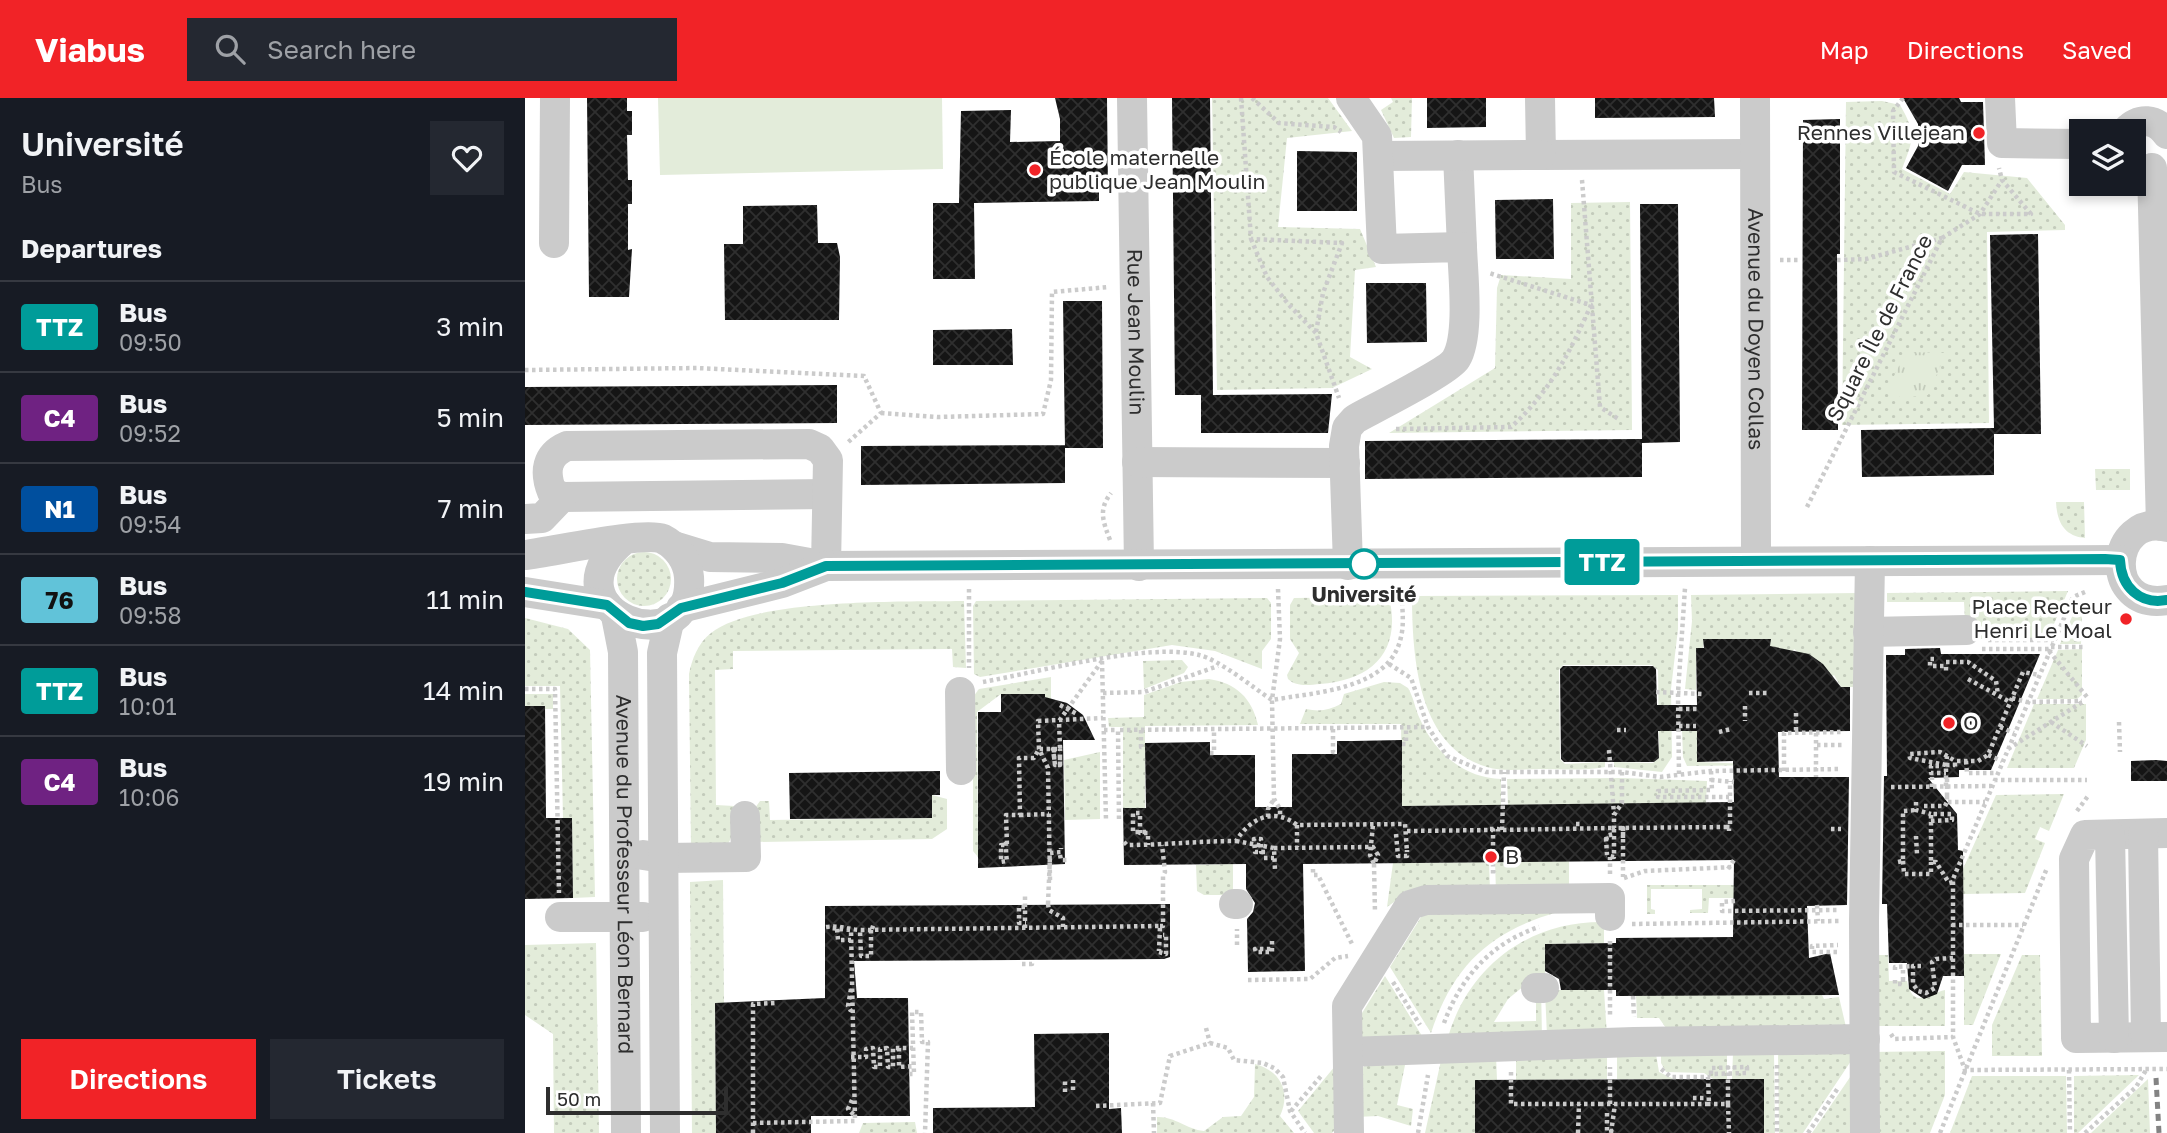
<!DOCTYPE html>
<meta charset="utf-8">
<style>
body{margin:0;font-family:"Golos Text",sans-serif;background:#242831;color:#f1f3f6;height:100vh;display:flex;flex-direction:column;font-size:26px;white-space:nowrap}
*{box-sizing:border-box;margin:0}
p{font-size:23px;color:#9ea1a6}
.icon{flex:none;width:38px;height:38px;fill:none;stroke:currentColor;stroke-width:2;stroke-linecap:round;stroke-linejoin:round}
.map{position:relative;flex:1;overflow:hidden}
.panel{display:flex;flex-direction:column;background:#171b24;width:525px}
.panel>*{flex:none}
.badge{padding:0 14px;border-radius:5px;font-size:24px;line-height:46px}
.tools{position:absolute;left:1544px;top:21px;display:grid;gap:14px}
.tools a{display:grid;place-items:center;width:77px;height:77px;border-radius:0px;background:#171b24;box-shadow:0 4px 10px #0003;font-size:35px}
.scale{position:absolute;left:21px;bottom:18px;width:182px;box-sizing:border-box;padding-left:7px;border:4px solid #2e2e2e;border-top:0;font-size:19px;line-height:24px;white-space:nowrap;color:#2e2e2e;-webkit-text-stroke:5px #fff;paint-order:stroke}
.map>.badge{position:absolute;translate:-50% -50%;box-shadow:0 0 0 4px #fff}
h2{padding:0 21px;font-size:26px;line-height:63px}
.round{display:grid;place-items:center;flex:none;width:74px;height:74px;border-radius:0px;background:#242831}
.overview{display:flex;align-items:center;justify-content:space-between;height:119px;padding:0 21px}
h1{font-size:33px;font-weight:600;line-height:52px}
.cta{display:flex;gap:14px;margin-top:auto;padding:14px 21px}
.cta a{flex:1;height:80px;border-radius:0px;background:#f12327;color:#fff;font-size:28px;font-weight:600;line-height:80px;text-align:center}
.cta a+a{background:#242831;color:#f1f3f6}
ul{padding:0;list-style:none}
li{display:flex;align-items:center;gap:21px;height:91px;padding:0 21px;border-top:2px solid #363941}
li div{flex:1}
li b{display:block;font-size:26px}
li em{font-style:normal}
li .badge{min-width:77px;font-weight:700;text-align:center}
header{display:flex;align-items:center;gap:42px;box-sizing:border-box;height:98px;padding:0 35px;background:#f12327;color:#fff}
header strong{font-size:33px}
nav{display:flex;gap:38px;margin-inline-start:auto;font-size:24px}
.search{width:490px;height:63px;background:#242831;display:flex;align-items:center;gap:18px;box-sizing:border-box;padding:0 24px;border-radius:0px;color:#9ea1a6;font-size:26px}
main{display:flex;flex:1;min-height:0}
.map>svg:first-child{display:block}
.grass{fill:url(#grass-dots);fill-rule:evenodd}
.park{fill:url(#park-tufts)}
.pitch{fill:#e3ecda}
.building{fill:url(#building-cross-hatch)}
.lines{fill:none;stroke-linecap:round;stroke-linejoin:round}
.path{stroke:#cbcbcb;stroke-width:4.5;stroke-dasharray:3.5 3.5;stroke-linecap:butt}
.minor{stroke:#cbcbcb;stroke-width:30}
.rail{stroke:#838383;stroke-width:5;stroke-dasharray:7 5;stroke-linecap:butt}
.path-bridge{stroke:#cbcbcb;stroke-width:4.5;stroke-dasharray:3.5 3.5;stroke-linecap:butt}
.line-casing{stroke:#fff;stroke-width:16}
.line{stroke:#009c99;stroke-width:10}
.poi-dot{fill:#f12327;stroke:#fff;stroke-width:2.5}
.stop-dot{fill:#fff;stroke:#009c99;stroke-width:3.5}
.labels{text-anchor:middle;stroke-width:7;stroke-linejoin:round;paint-order:stroke}
.poi-label{font-size:21px;fill:#2e2e2e;stroke:#fff;text-anchor:start}
.street-label{font-size:21px;fill:#2e2e2e;stroke:#fff}
.stop-label{font-size:21px;font-weight:bold;fill:#2e2e2e;stroke:#fff}
</style>
<header>
<strong>Viabus</strong>
<div class="search"><svg class="icon" aria-label="search" viewBox="0 0 24 24"><circle cx="10" cy="10" r="6"/><path d="M15 15l6 6"/></svg>Search here</div>
<nav><a>Map</a><a>Directions</a><a>Saved</a></nav>
</header>
<main>
<section class="panel">
<div class="overview"><div><h1>Université</h1><p>Bus</p></div><a class="round"><svg class="icon" aria-label="heart" viewBox="0 0 24 24"><path d="M12 20l-8-8c-3-5 5-10 8-4 3-6 11-1 8 4z"/></svg></a></div>
<h2>Departures</h2>
<ul>
<li><span class="badge" style="background:#009c99;color:#fff">TTZ</span><div><b>Bus</b><p>09:50</p></div><em>3 min</em></li>
<li><span class="badge" style="background:#6f2282;color:#fff">C4</span><div><b>Bus</b><p>09:52</p></div><em>5 min</em></li>
<li><span class="badge" style="background:#004f9e;color:#fff">N1</span><div><b>Bus</b><p>09:54</p></div><em>7 min</em></li>
<li><span class="badge" style="background:#61c3d9;color:#111">76</span><div><b>Bus</b><p>09:58</p></div><em>11 min</em></li>
<li><span class="badge" style="background:#009c99;color:#fff">TTZ</span><div><b>Bus</b><p>10:01</p></div><em>14 min</em></li>
<li><span class="badge" style="background:#6f2282;color:#fff">C4</span><div><b>Bus</b><p>10:06</p></div><em>19 min</em></li>
</ul>
<div class="cta"><a>Directions</a><a>Tickets</a></div>
</section>
<div class="map">
<svg width="1642" height="1035" viewBox="0 0 1642 1035">
<defs>
<pattern id="grass-dots" width="8" height="8" patternUnits="userSpaceOnUse" patternTransform="scale(1.75)"><rect width="8" height="8" fill="#e3ecda"/><path d="M2 2h.1M6 6h.1" fill="none" stroke="#c3cbbb" stroke-width="1.8" stroke-linecap="round"/></pattern>
<pattern id="park-tufts" width="24" height="20" patternUnits="userSpaceOnUse" patternTransform="scale(1.75)"><rect width="24" height="20" fill="#e3ecda"/><path d="M3 7l-1-3M5 7V3M7 7l1-3M15 17l-1-3M17 17v-4M19 17l1-3" fill="none" stroke="#c3cbbb"/></pattern>
<pattern id="building-cross-hatch" width="8" height="8" patternUnits="userSpaceOnUse" patternTransform="scale(1.75)"><rect width="8" height="8" fill="#151515"/><path d="M0 0l8 8M0 8l8-8" fill="none" stroke="#2f2f2f"/></pattern>
</defs>
<rect width="100%" height="100%" fill="#fff"/>
<path class="grass" d="M687 0H803L827 33 762 40 753 129 835 131 851 169 830 172 825 259 847 271 807 290 692 292Z
M866 0H887L886 39 869 40 856 12 868 4Z
M1357 3 1375 7C1392 36 1388 42 1377 71L1425 96 1439 74 1502 80 1540 127V132L1462 134 1464 325 1317 327 1321 4Z
M1105 104 1107 332 864 335 970 270 972 190 976 177 1046 181V105Z
M1570 371H1605V392H1571Z
M1531 404H1559L1560 440C1539 438 1532 424 1531 404Z
M92 481a27 27 0 1 1 54 0a27 27 0 1 1-54 0Z
M1543 493 1523 540 1446 541 1440 523 1439 504H1362V495Z
M1331 495 1332 584H1328V589H1316L1309 577 1306 579 1269 551 1267 555 1245 549V541H1179L1178 550H1171V592L1160 591 1167 523 1166 497Z
M1153 497V531L1146 591 1147 659 1137 674 1089 669V664L1128 665 1134 659 1133 572 1127 567H1038L1034 572 1035 661 1040 666 1080 664V669C1059 673 1037 671 1015 671 998 671 978 674 962 669 894 649 888 564 887 505L890 498Z
M864 499C877 554 847 582 795 586 784 587 771 589 763 581L762 577 774 555 765 541V507L769 500Z
M742 500 746 505V541L737 553V571L690 553 647 547 455 579 449 576 448 508 451 503Z
M439 503 441 570 428 569 427 551 208 553V571L190 572 191 707 209 708V734L203 746 166 748 164 576C167 561 173 545 186 535 229 500 381 504 439 503Z
M1550 512H1557L1556 546H1535Z
M0 520 43 531 65 552 70 799 48 800 47 720H38L35 588H0Z
M1557 551V597L1552 601H1512L1533 552Z
M657 562 663 569 659 575 619 591 618 563Z
M526 579V602L476 596 452 614 453 759 448 753V599L454 591Z
M684 581C711 585 727 600 733 627L620 628V710H598V629H584L583 620 619 619V597L656 584Z
M859 584 875 585 883 590C889 600 890 611 895 621 909 654 939 680 976 681V707L877 708 876 626H775L781 611C795 614 804 612 816 606L819 596Z
M0 596H28V611H20V608H0Z
M1509 606H1561V642L1549 670H1482Z
M1157 631 1172 633V664L1253 667 1162 668 1158 659Z
M575 654V721L540 722 539 662Z
M1097 680 1182 683 1181 705 983 707 982 681Z
M1539 696 1524 733 1515 729 1510 741 1520 745 1500 795 1438 796V771L1471 697Z
M407 697 422 701V731L407 741 230 744V710L235 703H244L245 722 407 720Z
M1044 763V792L971 793 970 764Z
M964 764 965 792 879 793 875 800 862 809 868 765Z
M708 766V797H679L672 793 671 767Z
M198 782 199 905H190L191 1035H167L165 784Z
M1122 787H1210V800H1184L1183 815H1165V812L1177 811V791H1126V811L1130 812V816H1122Z
M901 811 1033 814C966 833 928 867 906 935L865 869Z
M1079 824V845L1020 846V888H1016L1017 939H923C944 868 1004 823 1079 824ZM1011 878V923L969 924 983 901Z
M71 845 74 1035H29L28 936 0 917V847Z
M1439 856H1476L1448 927H1439Z
M1354 857H1363L1364 883H1382C1388 913 1405 895 1420 892V928H1346L1345 920 1354 912Z
M1497 857H1515L1517 958H1467V927Z
M860 878 902 946 829 948V928Z
M1020 892H1079L1082 938H1022Z
M1111 897H1297L1299 901 1314 899 1321 929 1141 930 1134 920H1112Z
M1420 953V997L1405 1035H1345V954Z
M1332 954 1278 1035H1254L1253 955Z
M1136 955H1202V981H1188L1179 975 1141 974 1136 965Z
M1208 955H1249L1250 1035H1239V981H1207Z
M1082 956V981L991 982V957Z
M1092 956H1131L1134 974 1149 981H1092Z
M882 957 872 1007 888 1011 886 1028 853 1018 830 1019V977L850 958Z
M971 957 972 982H950V1035H900L917 958Z
M815 962 816 1025 807 1035H789L773 1013Z
M730 966C756 973 766 994 755 1018L769 1035H632V1019C649 1018 661 1031 679 1033L698 1019 716 1018 729 999Z
M1334 966V1035H1287Z
M1614 977 1553 1035H1549V978Z
M1447 978H1541L1542 1035H1425Z
M1623 981 1625 1035H1566Z
M390 1024 392 1035H334L338 1025Z"/>
<path class="park" d="M1381 254 1421 255 1403 297 1376 300 1363 290Z"/>
<path class="pitch" d="M133 0H417L418 71 135 77Z"/>
<path class="building" d="M62 0H102V13H107V37H102L103 82H107V106H103V152L107 151 104 199H64Z
M530 0H582L583 93H574V103L449 105 450 181H408V105H434L436 13 486 12 485 44 535 43V21Z
M647 0H685L688 297 807 296 803 335H676V297H650Z
M902 0H961V29L902 30Z
M1070 0H1189L1190 19 1070 20Z
M1378 0H1434L1436 4H1458L1460 67H1437L1423 93 1381 70 1393 48V26Z
M1315 21V156H1312L1313 332H1277L1278 22Z
M772 53 832 54V113H772Z
M1028 101 1029 161H971L970 102Z
M1115 106H1153L1155 344 1117 345V379L840 381V343L1117 341Z
M292 107 293 145H312L315 159 314 222H200L199 146H218V108Z
M1513 136 1516 336H1469V377L1337 379 1336 332 1469 330 1465 137Z
M841 185H901L902 244 842 245Z
M538 203H577L578 350H540Z
M487 231 488 267H408V232Z
M312 287V325L0 327V289Z
M540 347V385L336 387V348Z
M1178 541H1246L1245 548 1284 556 1298 566 1316 589H1325V633L1253 634 1254 679H1324L1322 807 1282 808 1284 860 1305 855 1314 897 1091 898V892H1036L1034 881 1020 873V846L1091 845V840L1208 839 1209 762 778 766 780 873 723 874 722 821 728 814 730 805 721 791V766L599 767 598 710H621L620 645 685 644V657H730V709H767V656H812V643H828L877 642V708L1209 704 1208 663 1172 664V633H1133L1134 660 1129 664H1039L1036 661 1035 571 1038 568H1128L1131 571 1132 607H1172L1171 550H1179Z
M1415 550 1416 556H1515L1466 672H1434V679L1403 680 1432 716 1433 752 1438 753 1439 878H1418L1412 896 1399 901 1384 891 1382 865H1364L1362 806H1357L1359 678H1362L1361 557H1380V551Z
M476 596H520V599L542 605 558 617 570 642H538L540 766 453 770V614H476Z
M0 608H20L21 720H47L48 800 0 801Z
M1631 662 1642 663V683H1606V663Z
M415 673V697H407V720L265 721 264 675Z
M645 806V859L639 861 329 863 332 900H383L385 1018H286V1035H191L190 905 300 900V808Z
M584 935V1011L596 1010 597 1035H408V1010L510 1009 509 936Z
M1207 981H1239V1035H950V982Z"/>
<g class="lines">
<path class="path" d="M716 0 726 141 817 145 798 195 791 234
M727 0 754 25 809 29 816 34
M1378 0 1368 13 1369 74 1455 116H1506L1477 82 1474 70
M1057 82 1075 309 1095 322
M726 141 742 179 764 207 791 235 814 300
M1255 162H1275
M1312 162 1341 161 1417 140
M0 272 172 270 339 278 356 315 321 346
M356 315 413 319 518 316 526 282 527 194 584 189
M871 331 986 329C1025 294 1045 254 1066 207L964 175
M1282 409 1417 140 1455 116 1477 82
M585 442C578 423 573 412 586 395
M444 491V570
M753 491 755 541 747 602 749 701 755 711V718
M1560 494 1548 499 1428 781V939L1440 972 1642 971
M1463 542H1529
M1526 549H1561
M1457 551H1525
M1524 553 1562 599
M1409 561H1405V568H1421V575
M577 563 581 722
M1421 564H1443L1471 583 1473 597
M864 566 886 580 903 629 922 658 961 674H1097L1135 679 1186 673 1316 671
M1443 581 1485 604
M458 584C513 574 624 544 674 557 695 562 727 589 747 602 791 594 865 592 876 539 880 523 876 505 877 489
M0 591H30L34 795
M1131 594 1178 596
M578 595 619 594 693 568
M1224 595H1245
M1487 600 1502 604 1557 603
M535 607 552 616
M1220 608V623
M1154 611H1172
M1271 615V635
M1526 624 1562 648
M1594 624 1595 654
M1154 628H1171
M1475 629 1489 635
M808 631V654H812
M579 632H593
M616 632V649H620
M1092 632H1101
M1194 634 1206 631
M1291 635V679
M877 646H881V630
M1292 647H1318
M529 651C529 656 529 662 530 667H535V651H528L530 667H535V657
M1483 651 1559 603
M1084 652 1089 716
M685 655H689V633
M1463 657 1477 663
M1441 663 1442 675H1472
M1421 667 1385 660 1384 656 1415 654 1422 658
M1414 668H1406V675H1421
M1421 668 1422 658 1430 663
M1186 673 1187 692 1133 693V699H1204
M1259 673V635L1319 634
M1097 674V705L1089 717V730L1204 729V733
M1154 676 1153 595 1160 490
M1186 682 1209 684
M1469 682H1562
M1421 688V667H1430V670V663H1453L1463 657 1498 574 1514 577
M1366 689 1466 688
M1407 689V679
M1422 698V704H1460
M1391 704V712L1406 716
M1399 708H1420L1422 704
M1552 713 1563 698
M495 717 524 716
M743 719V711L749 701
M594 721 593 632 903 629
M1406 723 1427 722V716H1406V764H1411L1424 785 1428 784
M1051 726H1056
M772 727V749
M1201 729H1205V683
M965 731H973V736
M1306 731H1316
M977 732 979 674
M978 732 1089 730V759L1082 757
M882 733 968 732V777
M621 734H608V715H615V735H623V747
M871 736 873 758H882V752
M1391 738 1392 756
M1081 740 1082 757
M1098 740V730V779
M1082 742 1081 738 1089 736
M711 743 749 750 750 772
M481 744C481 751 481 757 482 763L476 764V747H482L481 717H495L494 660H509L514 651H535L534 623 577 563
M599 744 602 747C639 747 674 743 711 743 725 720 749 709 772 727L880 726 882 754
M749 750 848 749 853 757 849 766 845 757 848 727
M740 754H730L729 741H736V754L742 755
M525 755 536 754V750
M535 757 536 762H542
M739 760H749
M1378 763 1379 776H1406V764
M1373 764 1378 763V713L1391 712
M849 766 850 815
M788 771V777H793L828 848
M1203 771 1209 762
M1085 776V759
M1099 780 1120 773 1209 769
M525 782 523 670 514 651 513 623 578 620
M1210 803 1197 804V813L1314 812
M523 806 524 812 538 820V829
M1292 807 1293 823
M500 809H494V825H501
M1107 826 1315 823
M1427 827H1498
M635 828H638V778L640 774 637 747
M301 829C315 827 324 832 337 832
M500 830V797
M312 831 313 842H326
M347 831 349 825
M346 832V858H336L335 832 635 828 634 853
M747 843V854H731L730 851H747
M1085 843V918
M712 847V831
M634 854 641 856V837H638
M1312 854H1287V848L1313 847
M497 866H507V862
M1396 868H1388V886L1393 893 1401 895 1410 890 1407 864 1411 861 1428 860
M1370 872V869L1388 868
M1378 872V882
M723 882 785 881 810 860 823 858
M1370 882V886H1378V882
M868 884 895 927
M326 891 323 908 326 913
M1108 898 1109 919
M919 925C936 879 966 845 1014 829
M681 930 685 945
M1366 936 1369 941 1428 939
M374 950V969L389 968
M326 959H341V951L348 950 349 969H355V951L362 950 363 969H368V950H388
M1252 967V1035
M1222 969V975L1186 976V970Z
M1544 972 1545 1035
M986 974V1006H1075L1076 1010
M384 976H389L387 914H396L397 944H403L400 1035
M548 992V982
M540 994V983
M1168 1000H1181
M327 1002 323 1011 330 1018
M628 1005 629 1035
M1075 1006H1184L1183 979H1146L1135 970
M1085 1006V969
M1182 1006H1203V968
M1203 1006 1204 1035
M571 1008 635 1005 645 958 685 945 703 950 709 962 738 965 749 970 758 979 765 1013 780 1035
M766 1013 797 977
M1082 1015V1033H1088
M228 1025 330 1023 326 832 305 830
M228 1035V906L251 905
M893 1035 903 977
M1053 1035 1054 1006
M1086 1035 1090 1006
M1283 1035 1313 990
M1415 1035 1522 770
M1560 1035 1611 989 1621 972"/>
<g class="minor">
<path id="s1" d="M607 0 614 468"/>
<path d="M1015 0 1016 57 1229 56"/>
<path id="s2" d="M1230 0 1231 462"/>
<path d="M1475 0 1477 45 1556 46"/>
<path d="M1601 33C1614 19 1631 20 1642 36"/>
<path d="M933 57 937 149"/>
<path d="M854 58 1016 57"/>
<path d="M1627 70 1636 428"/>
<path d="M29 145 30 0"/>
<path d="M612 364 820 365"/>
<path d="M37 399 302 396"/>
<path d="M0 421 17 420 37 399 27 394C19 374 21 357 42 348L284 346 295 351 303 362 301 468"/>
<path d="M1642 429C1584 415 1577 513 1642 502"/>
<path d="M149 448 185 459 257 460 301 468 1595 462"/>
<path d="M0 457C27 454 118 433 138 441 152 448 163 463 164 479 170 572 14 512 99 442"/>
<path d="M823 467 819 348 822 330 830 321C848 311 924 273 931 261 945 238 938 177 937 149L857 151 852 38 826 0"/>
<path d="M0 494 82 507"/>
<path d="M156 510 257 485 301 468"/>
<path id="s3" d="M91 518 98 554 101 1035"/>
<path d="M1343 534 1441 532"/>
<path d="M435 594 436 672"/>
<path d="M1642 735 1560 737 1549 761 1551 940 1642 939"/>
<path d="M1618 736 1621 939"/>
<path d="M1585 737 1589 940"/>
<path d="M118 757 138 760 221 759 220 718"/>
<path d="M709 806H713"/>
<path d="M35 819H118"/>
<path d="M1011 890H1019"/>
<path d="M823 954 1109 944 1340 941"/>
<path d="M140 1035 137 555 145 520"/>
<path d="M824 1035 822 908 885 807 901 802 1085 800V818"/>
<path d="M1340 1035 1339 823 1345 463"/>
</g>
<path class="rail" d="M1631 980 1634 1035"/>
<path class="path-bridge" d="M1422 698V679
M523 806 525 758"/>
</g>
<g class="lines">
<g class="line-casing">
<path id="line" d="M0 494 82 507 104 525 118 528 133 526 156 510 257 485 301 468 1580 461 1595 462C1596 489 1615 507 1642 502"/>
</g>
<use href="#line" class="line"/>
</g>
<g class="poi-dot">
<circle cx="1454" cy="35" r="7"/>
<circle cx="510" cy="72" r="7"/>
<circle cx="1601" cy="521" r="7"/>
<circle cx="1424" cy="625" r="7"/>
<circle cx="966" cy="759" r="7"/>
</g>
<circle class="stop-dot" cx="839" cy="466" r="14"/>
<g class="labels">
<g class="poi-label">
<text x="1440" y="42" text-anchor="end">Rennes Villejean</text>
<text x="524" y="67">École maternelle<tspan x="524" dy="24">publique Jean Moulin</tspan></text>
<text x="1587" y="516" text-anchor="end">Place Recteur<tspan x="1587" dy="24">Henri Le Moal</tspan></text>
<text x="1438" y="632">O</text>
<text x="980" y="766">B</text>
</g>
<g class="street-label">
<text transform="translate(1355 230) rotate(-63)" y="7">Square Île de France</text>
<text dy="7" stroke="none"><textPath href="#s2" startOffset="231">Avenue du Doyen Collas</textPath></text>
<text dy="7" stroke="none"><textPath href="#s1" startOffset="234">Rue Jean Moulin</textPath></text>
<text dy="7" stroke="none"><textPath href="#s3" startOffset="259">Avenue du Professeur Léon Bernard</textPath></text>
</g>
<g class="stop-label">
<text x="839" y="504">Université</text>
</g>
</g>
</svg>
<div class="tools">
<a><svg class="icon" aria-label="layers" viewBox="0 0 24 24"><path d="M12 4l9 5-9 5-9-5zM3 14l9 5 9-5"/></svg></a>
</div>
<div class="scale">50 m</div>
<b class="badge" style="left:1077px;top:464px;background:#009c99;color:#fff">TTZ</b>
</div>
</main>
